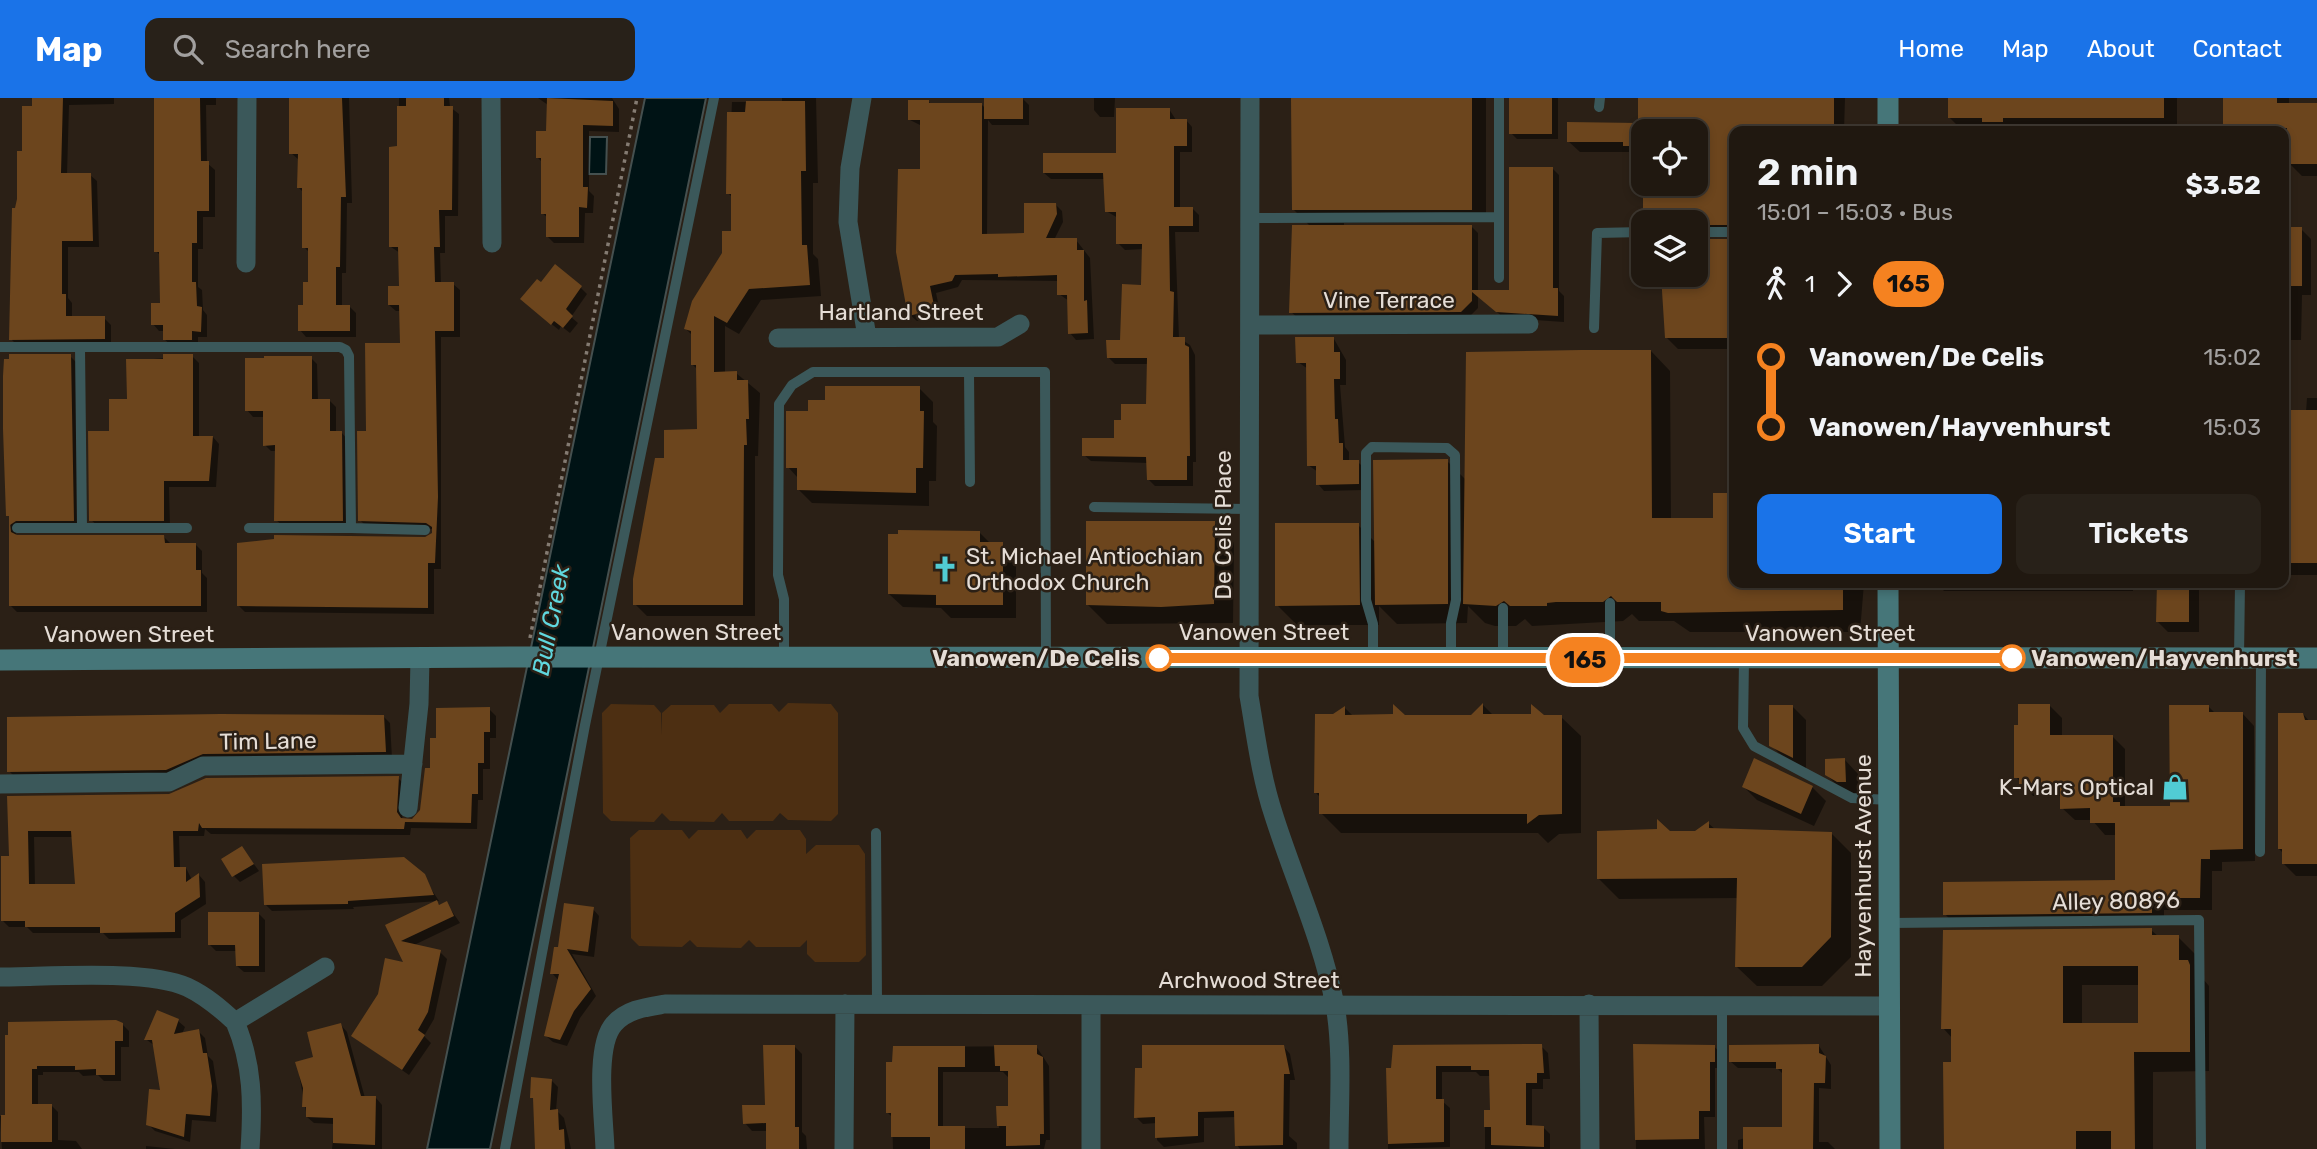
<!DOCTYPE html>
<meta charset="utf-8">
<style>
body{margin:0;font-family:Rubik,sans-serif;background:#282119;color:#f1f3f6;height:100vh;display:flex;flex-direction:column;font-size:26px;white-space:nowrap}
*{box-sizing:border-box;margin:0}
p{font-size:23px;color:#a2a09f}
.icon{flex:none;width:38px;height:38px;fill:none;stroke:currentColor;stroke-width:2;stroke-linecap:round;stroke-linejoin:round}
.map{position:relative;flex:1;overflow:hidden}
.sheet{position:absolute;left:1729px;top:28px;width:560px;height:462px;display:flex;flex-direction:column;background:#201810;border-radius:14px;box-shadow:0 4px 10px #0003,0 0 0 2px #3d3730}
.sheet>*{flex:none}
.badge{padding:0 14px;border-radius:23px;font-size:24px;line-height:46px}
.tools{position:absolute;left:1631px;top:21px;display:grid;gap:14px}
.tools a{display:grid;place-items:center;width:77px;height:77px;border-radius:14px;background:#201810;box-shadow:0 4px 10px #0003,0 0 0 2px #3d3730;font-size:35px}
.map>.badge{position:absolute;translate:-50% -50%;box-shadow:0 0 0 4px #fff}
.legs{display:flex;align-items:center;gap:10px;height:77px;padding:0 28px;font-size:23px}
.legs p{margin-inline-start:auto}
.overview{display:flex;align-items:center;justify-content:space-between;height:119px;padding:0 28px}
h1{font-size:38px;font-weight:600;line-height:52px}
.action{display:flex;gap:14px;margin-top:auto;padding:14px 28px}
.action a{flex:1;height:80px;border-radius:14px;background:#1a73e8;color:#fff;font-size:28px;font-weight:600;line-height:80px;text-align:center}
.action a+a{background:#282119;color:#f1f3f6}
ul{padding:0 28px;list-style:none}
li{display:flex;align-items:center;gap:24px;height:70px;font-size:26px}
li i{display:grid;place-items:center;width:10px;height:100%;margin:0 9px;background:currentColor}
li i::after{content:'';width:18px;height:18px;margin:-9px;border:5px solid;border-radius:50%;background:#201810}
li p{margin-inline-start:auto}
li:first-child i{background:linear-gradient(#0000 50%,currentColor 0)}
li:last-child i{background:linear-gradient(currentColor 50%,#0000 0)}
header{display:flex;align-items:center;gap:42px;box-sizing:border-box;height:98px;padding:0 35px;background:#1a73e8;color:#fff}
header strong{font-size:33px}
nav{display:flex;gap:38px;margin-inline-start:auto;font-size:24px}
.search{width:490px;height:63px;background:#282119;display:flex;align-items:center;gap:18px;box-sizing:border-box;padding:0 24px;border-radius:14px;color:#a2a09f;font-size:26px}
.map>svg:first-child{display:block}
.green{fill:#4d2f12}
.water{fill:#001315;stroke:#45504f;stroke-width:2}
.shadow{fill:#0007;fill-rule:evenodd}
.building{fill:#6c451d;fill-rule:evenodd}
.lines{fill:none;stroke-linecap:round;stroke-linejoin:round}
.path{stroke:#847b72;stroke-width:3.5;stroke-dasharray:3.5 5;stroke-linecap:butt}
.lane{stroke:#3b585a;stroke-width:10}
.street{stroke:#3b585a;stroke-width:19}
.secondary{stroke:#467679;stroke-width:21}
.line-1-casing{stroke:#fff;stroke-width:16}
.line-1{stroke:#f58220;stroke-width:10}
.stop-1-dot{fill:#fff;stroke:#f58220;stroke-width:3.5}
.labels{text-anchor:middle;stroke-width:5;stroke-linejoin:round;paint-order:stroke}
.street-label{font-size:23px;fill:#e5ddd6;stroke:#2b2016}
.poi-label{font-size:23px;fill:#e5ddd6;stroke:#2b2016;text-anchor:start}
.stop-label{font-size:23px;font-weight:bold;fill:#e5ddd6;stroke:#2b2016;text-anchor:end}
.water-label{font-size:24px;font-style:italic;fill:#60d7de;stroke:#2b2016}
</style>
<header>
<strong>Map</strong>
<div class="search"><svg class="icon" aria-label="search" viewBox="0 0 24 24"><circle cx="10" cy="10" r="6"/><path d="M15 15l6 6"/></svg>Search here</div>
<nav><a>Home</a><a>Map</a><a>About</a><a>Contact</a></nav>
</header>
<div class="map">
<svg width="2317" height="1051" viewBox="0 0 2317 1051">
<rect width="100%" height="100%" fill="#2b2016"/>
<path class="green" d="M788 605 831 606 838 615V716L831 723 788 722 780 715 773 723H729L722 715 714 724 670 723 662 715 654 724 611 723 603 715 602 615 611 606 654 607 661 615V637L662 615 671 607H714L720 615 729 606H772L779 614Z
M639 732H682L689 741 698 732H741L747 741 756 732H800L806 741V756L816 747H859L865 756 866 857 859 864H815L807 856V842L800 849H756L749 842 741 850 697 849 690 842 682 849 639 848 631 840 630 740Z"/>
<path class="water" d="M645 0H706L490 1051H427Z
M590 39H607L606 76H589Z"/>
<path class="shadow" d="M34 0H114V6L69 7 67 77H90L97 83 99 149H68V200L72 205V220H104L111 227V247H17L11 241 16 112Z
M156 0H216V7H206L207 65 215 72V119H203V151H198V189L202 192 203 212 207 217V239H198V247H171L164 241V233H159L153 226 162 207 161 158 156 153Z
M291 0H349L352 105H347L346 175H342V208H349L356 215V239H306L300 232 310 186V155L304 149V95L299 90V62L291 55Z
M399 0H449L450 9 459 16 458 118H445V155H440L441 186H453L460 192V239H441V471H434V516L245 514 239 508 433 436V431L367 429 360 422 368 335 402 247 401 213H396L389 207 401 190 400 155 391 149 399 50Z
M538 0H612L619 11V34L589 33V93L594 98 593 115H585L584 145H554L547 138 548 120 542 115 543 65 538 60 548 35V7Z
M782 0H832H816L818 85H813V156L818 161 821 198 761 202 739 236 725 228V275H736L760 295 758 358H755V518H647L635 506 666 362 699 333 698 272 692 266V237L686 231 733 134V100L728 95 732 4H782Z
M986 0H1022L1029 7V27H992L988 22 987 137H1025L1055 106 1062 113 1063 124 1054 142H1076L1090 160 1094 241 1076 242 1070 235 1069 203 1059 196V183L962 182 958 189 936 195 941 219 917 223 910 217 922 73V28L910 22 928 3 932 7H982L986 11Z
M1086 0H1115L1114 19H1100L1094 12V0Z
M1293 0H1486V123L1344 125V129L1471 128 1478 135V194H1511L1552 70 1559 77V193L1564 198V224L1504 220 1478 198V210L1468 220H1298L1291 214 1311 129 1294 112Z
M1511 0H1558V41H1517L1511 35Z
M1640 0H1845L1844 33H1734V137H1708L1702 143H1734V251H1678L1667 240 1662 177H1696V124H1654L1645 115V86H1696V33H1643V58L1632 54H1580L1568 43 1640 27Z
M1949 0H2177V33H1963L1949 19Z
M2225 0H2289V7H2317V78H2302L2289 65V42H2284V33H2229L2225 30Z
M1169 11 1176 22H1186L1192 29V54H1180V110H1192L1199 117V134H1175L1179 240 1190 247 1195 257 1196 364H1193V388H1155L1148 381V365L1091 363 1084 357 1116 342 1123 324 1148 308V266H1115L1109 260 1122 244 1143 189 1144 151 1125 152 1118 145V120L1106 113 1105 81H1051L1044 75 1118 57Z
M2284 131H2301L2311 141V197H2302L2301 242H2284Z
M541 186 581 190 587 196 571 219 578 225 570 235 561 228 559 232 529 208Z
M1334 241 1346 262V287H1340L1345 349 1349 354V364H1358L1364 370V392L1324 393 1318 386V374L1308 367V271L1298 264Z
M1651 253 1670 273 1671 421H1715V397H1734V485H1864L1860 534H1690L1674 523H1639L1632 516 1623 523 1532 528 1525 521 1516 528H1495L1485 525 1468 508 1467 525 1397 526 1379 508V527H1297L1277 507 1358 427 1376 445 1447 363 1466 382Z
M70 258 77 265 80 428 16 434V439H164L171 446H195L202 453V475L207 480V514H17L11 508V420L8 417Z
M192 258 199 265V339H213L219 346 216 389H169L170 428H98L91 422 110 335 129 303 128 263Z
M311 260 317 266 318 303 329 302 336 309V335H342L348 342 349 428H283L276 422 277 353H271L265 347V319H253L247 312Z
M919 290 933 304V324L937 328 936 383H929V408L812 405 798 391V380L788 369 810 314 827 304Z
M2307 300H2317V477H2284V314H2306Z
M1214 425 1234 445 1233 525 1107 526 1087 506Z
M979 434 991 446H1002L1016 460V520H951L941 510 903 509 889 496Z
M1936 485H2133V493H1944Z
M2158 485H2199V534H2168L2158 524Z
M1483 607 1494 618 1561 619 1581 638V735L1559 736 1548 745 1538 735H1341L1321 715V700L1316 695 1334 618 1345 610 1353 618 1472 619Z
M1792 608 1806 622V672L1785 661 1771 647Z
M2050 608 2062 620V639H2113L2125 651V710H2172L2209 609 2215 615H2242L2254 628 2255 763 2222 764V773H2212V812H2164V827L1957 829 1945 816 2117 784V737H2105L2092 722H2075L2062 710V698H2033L2016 679Z
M489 611 496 618V640H490V671H483V702H478L477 731 411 730 410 737 211 736 205 731 204 738H179L180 770H186L192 782 199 777 205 784 206 806 181 822V840L109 841 103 835H33L27 829H9L3 823 10 760 9 700 170 698 398 680 405 687 402 722 413 723 422 713 438 642ZM34 739H73L77 788H35Z
M2303 616 2310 624H2317V778H2296L2283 765V755L2279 751Z
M384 619 390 625 392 660 173 678 16 680 9 673Z
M1845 662 1858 676 1859 697 1841 691 1827 677Z
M1744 689H1812L1826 703 1814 728 1757 702Z
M1708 725 1716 732 1831 735 1851 755V859L1822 888H1757L1737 869 1738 800 1619 801 1599 781 1669 734H1696Z
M242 750 259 773 240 784 234 778Z
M424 780 439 803 353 809 354 811 272 813 266 807Z
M437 804 441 809 447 806 460 825 412 848 440 854 447 861 434 921 424 938 431 945 409 977 353 938 406 867 387 828Z
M593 811 599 818 594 859 572 856 596 898 580 920 567 948 553 944 546 938 559 883 552 875 559 851Z
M258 815 265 822V874H244L237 868V853H216L210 847Z
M2151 832 2159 839H2178L2198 859V875L2209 888V973L2153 974V1051H1945L1953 941 1943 930 1945 834ZM2082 887H2140V927H2082Z
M178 923 185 929 182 936 198 933 205 940 208 958 213 963 218 996 216 1024 192 1022 190 1044 155 1033 148 1026 163 993 155 948 147 942Z
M122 926 129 933V949H121V983H104L98 977 83 978 79 974H43V977H38V1008H52L58 1014V1042L76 1043 82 1051H2L0 1018H7L6 957Z
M341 927 347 934 365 1000H376L382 1007V1051H332L335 1026 314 1025 307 1019 297 965 315 960Z
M794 948 802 956V1034L806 1038 807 1051H767V1033H752L745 1025 767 1008Z
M1036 948 1049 968 1050 1042H1046L1044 1051H893L892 1019 888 1015 894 949ZM943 974H1003L1008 979 1009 1009 998 1010 999 1030H943Z
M1541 948 1548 955 1550 981H1543V991H1532V1029H1543L1550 1036V1051H1485V1013H1492L1491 978H1480L1476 974H1442V1003L1450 1010V1049L1388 1051V972Z
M1635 948H1714L1720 955V970H1715V1019H1704L1705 1051H1636Z
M1819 948 1831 967V991L1819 990V1044H1828L1835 1051H1738V1042L1783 1030V976L1777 970H1738L1731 964Z
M1284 949 1290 956 1295 982H1290L1289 1038 1297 1045V1051H1240L1237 1047 1236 1019 1204 1020V1044L1164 1049 1157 1042V1025L1143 1026 1136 1019Z
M552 983 558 989 556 1012 564 1020 571 1051H537L534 1002 532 999Z
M146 1048 175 1051H146Z"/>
<path class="building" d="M32 0H63L61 75H91L93 143H62V196H66V218H105V241L9 242 12 110H15L17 101V53H22V8H32Z
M154 0H200L201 63H209V113H197V145H192V184H196L197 208 202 209 201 234 192 233V242H163V227H151V205H160L159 154H154Z
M289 0H342L346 99H341L340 169H336V207H350V233H298V207H303V184H308V150H302V90H297L298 56H289Z
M406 0H444V8H453L452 112H439L440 149H434L435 184H454V233H435L438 399 435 465H428V510L237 508V445L274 441V437L425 439 432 435V429L426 425 358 423 357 333H366L365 245H400L399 207H388V188H399L398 149H389V49L397 48V8H406Z
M547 0 613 3V28L583 27V89H588L587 110 579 109V139H546V116H541V60H536V33H546Z
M984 0H1023V21H984Z
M1291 0H1472V112H1292Z
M1509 0H1552V36H1509Z
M1638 0H1834V33H1734V127H1696V116H1643V86H1696V33H1643V48H1623V44H1567V24L1638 25Z
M1948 0H2164V20H2003V24H1982V20H1948Z
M2223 0H2277V5H2317V66H2287V30H2223Z
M908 2H929V5H982V136L1024 135V105H1056L1057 116 1046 140H1077V152H1084V203L1087 202 1088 235 1068 236 1067 197H1057V177L998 179V176L955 177 952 183 930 188 935 212 908 218 896 154 898 71H920V22H908Z
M746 3H805L806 73H801L802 147H807L810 187 749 191 727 225 714 218V274L737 273V282H748L749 321H746L747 347H744L743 507H633V481L655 360H664V332L697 331 696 267H691V233L684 231 692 203 722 155V133H731V96H726L727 14H745Z
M1116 10H1170V21H1187V48H1174V109H1193V128H1169L1170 193 1174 194 1173 239H1185V247L1189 249 1190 358H1187V382H1147L1146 359 1082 358V340H1114V322H1121V306H1146L1147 260H1107L1106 242H1120L1122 186 1141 187 1142 146H1116V114H1105L1103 75H1043V55H1116Z
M1509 69H1553V190H1558V218L1496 214 1472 194V203L1461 214 1289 215 1292 127H1472V192H1509Z
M2284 129H2302V188H2284Z
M1696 141H1734V240H1665L1661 177H1696Z
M555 166 582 188 566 211 573 218 563 230 554 223 551 227 520 201 537 181 541 184Z
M1295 239H1334V254H1340V281H1334L1335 321H1338L1339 345H1343V362H1359V386L1316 387V368H1307L1306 265H1296Z
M1581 252H1651L1652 420H1713V395H1734V485H1843V512L1668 515 1661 513V504H1617L1611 498 1603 504H1556L1547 505V508H1510L1504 503 1496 508 1463 506 1466 254Z
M9 256H71L74 423H16L10 427 11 434 17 437H164L165 445H196V472H201V508H9V418H6L3 331V278L4 261H9Z
M163 256H193V338H213L209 383H164V423H89L88 333H109V301H127L126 261H163Z
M264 258H312V301H330V333H342L343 423H274L275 347 263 348V313H245V260H264Z
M825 288H920V313H924L923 370H916V395L797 392V370H786V313H808V302H825Z
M2284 312H2317V465H2284Z
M1448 361V506L1375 507 1373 362Z
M1086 423H1215L1214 506 1161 509 1086 507Z
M1275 425H1359L1360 507 1275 508Z
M898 432 980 433V444H1003V507H936V497L888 496V436H898Z
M2157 485H2189V524H2156Z
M1483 605V616H1531V606L1544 617H1562V716L1539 717 1527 726V716H1319V695H1314L1315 616H1333L1345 608V617L1393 616V606L1405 617H1471Z
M2018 606H2050V637H2113V704H2120V708H2170L2169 607H2209V614H2243V751L2210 752V761H2201L2200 800H2152V815L1943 817V784L2115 782V725H2090V710L2060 711V686H2019V680H2014V627H2018Z
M1769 607H1793V660L1769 648Z
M490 609V634H484V665H478V696H472L471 725 405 724 404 731 202 730 199 725 198 733H173L174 769H186V784L199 775 200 799 175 815V834L100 835V829H25V823H1V758H9L7 698 169 696 206 680 399 678 397 714 401 720 412 721 420 712 425 670H430V640H436V610ZM28 733H71L75 786H29Z
M2278 615H2303L2305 622H2317V766H2282V751H2278Z
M221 616 384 617 386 654 203 656 166 672 7 674V619Z
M1754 660 1813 688 1801 716 1742 689Z
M1845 660 1846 684H1837L1825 677V661Z
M1657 721 1670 733H1695L1709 723V730L1832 734 1831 839 1802 869H1735L1737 780 1597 781V733L1657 731Z
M242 748 254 766 232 779 221 761Z
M404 759 425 776 434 797 348 803V806L264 807 262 766Z
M437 802 439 807 447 803 454 818 401 843 441 852 428 914 418 932 425 937 402 972 351 938 378 896 385 860 403 864 385 827Z
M564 805 594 809 588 854 567 851 591 891 574 913 560 942 544 938 559 876H550L554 849H558Z
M208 814H259V868H236L235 847H208Z
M2152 830V837H2179V862H2188L2190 867V954H2134L2135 1051H2111V1033H2076V1051H1944L1943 964H1951V931H1941L1943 832ZM2063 868H2138V925H2063Z
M157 912 179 921 174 936 199 931 203 955H207L212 988 210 1018 186 1016 184 1039 146 1027 149 991 160 992 152 942H144Z
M116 922 123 925V943H115V977H96V971L75 972V968H37V971H32V1006H52V1044H1V1017H5V937H8V924Z
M341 925 361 998H376L375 1047 333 1045V1020L306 1019V1009H302L303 990 295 964 313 959 307 934Z
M1542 946 1544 975H1537V985H1526V1027L1544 1028V1049L1491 1047V1029H1484V1012H1490L1489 972H1471V968H1436V1001H1444V1044L1388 1046 1386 970H1391L1393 947Z
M1633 946 1715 947V964H1710V1013H1699V1041L1635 1042Z
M1819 946V955L1826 958 1825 985H1814L1813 1051H1743V1029H1782V971H1776V964H1729V947Z
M763 947H795V1029H799V1051H766V1025L743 1026 742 1007H765Z
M994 947H1037V956L1043 959 1044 1036H1040V1047L1006 1048V1028H997L996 1008H1008V973H1000V968H995Z
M1142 947H1284L1290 976H1284L1283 1047 1235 1048 1234 1013 1198 1014V1038L1155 1040V1019L1134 1020 1135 970H1142Z
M893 948H965V969H938V1028H965V1051H930V1039H891V1015H886V964H892Z
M531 979 552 981 550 1012 558 1011 559 1032 564 1031 565 1051H535L533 1000H530Z"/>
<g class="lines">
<path class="path" d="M530 540 637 0"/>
<path class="lane" d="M1599 9 1600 0
M1250 120 1499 119
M1696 134H1734
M1499 180V0
M1594 230 1597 135 1643 134
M0 249H340L346 252 349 258 351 430H249
M80 250 82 430H187
M969 274 970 384
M1094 409 1248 411
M17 430H82
M351 430 425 432
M1610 505V561
M1503 510V561
M784 559V501L778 477 779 306 792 287 813 274H1045L1046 561
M1373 560V526L1366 502V355L1372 349 1447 350 1455 357 1456 502 1451 525V561
M2239 560 2240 485
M1744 562 1743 630 1754 648 1852 700 1889 702
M876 735 877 906
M2260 754 2261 560
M1890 825 2199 822 2201 1051
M1722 907V1051
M505 1051 585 627 714 0"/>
<path class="street" d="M491 0 492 145
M862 0 850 70 848 124 867 239
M1250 0 1249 598C1256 639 1261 679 1274 718 1294 781 1322 841 1335 907 1343 953 1339 1004 1339 1051
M246 165 247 0
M1250 227 1529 226
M778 240 998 239 1020 226
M0 686 169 684 203 668 413 666
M408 710 419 606 420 560
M0 879C47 879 147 871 187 889 206 898 220 910 235 924L325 869
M1589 906 1590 1051
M1091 907V1051
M235 924C253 966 253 1006 250 1051
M605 1051C604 1021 594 948 614 926 627 911 647 909 665 906L1889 908
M844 1051 845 906"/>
<path class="secondary" d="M1888 33V0
M1888 485 1890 1051
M0 562 527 559 2317 560"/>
</g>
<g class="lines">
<g class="line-1-casing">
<path id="line-1" d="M1159 560H2012"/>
</g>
<use href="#line-1" class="line-1"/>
</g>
<defs>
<g id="church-bare" transform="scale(2.1)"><path d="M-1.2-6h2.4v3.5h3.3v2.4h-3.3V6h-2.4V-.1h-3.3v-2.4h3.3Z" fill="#51ccd4" stroke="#2b2016" stroke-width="2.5" paint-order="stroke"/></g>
<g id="shop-bare" transform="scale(2.1)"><path d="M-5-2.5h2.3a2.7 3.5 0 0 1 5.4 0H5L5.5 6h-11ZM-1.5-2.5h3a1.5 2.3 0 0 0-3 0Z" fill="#51ccd4" stroke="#2b2016" stroke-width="2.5" paint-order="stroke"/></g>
</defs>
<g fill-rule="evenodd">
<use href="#church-bare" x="945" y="471"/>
<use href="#shop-bare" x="2175" y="689"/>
</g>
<g class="stop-1-dot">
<circle cx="1159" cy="560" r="12"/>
<circle cx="2012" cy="560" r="12"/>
</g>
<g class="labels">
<g class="street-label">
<text x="1389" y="210">Vine Terrace</text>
<text x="901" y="222">Hartland Street</text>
<text transform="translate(1223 427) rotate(-90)" y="8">De Celis Place</text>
<text x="696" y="542">Vanowen Street</text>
<text x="1264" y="542">Vanowen Street</text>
<text x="1830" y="543">Vanowen Street</text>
<text x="129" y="544">Vanowen Street</text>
<text transform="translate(268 643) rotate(-1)" y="8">Tim Lane</text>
<text transform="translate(1863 768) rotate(-90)" y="8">Hayvenhurst Avenue</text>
<text transform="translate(2116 803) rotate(-1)" y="8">Alley 80896</text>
<text x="1249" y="890">Archwood Street</text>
</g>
<g class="poi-label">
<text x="966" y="466">St. Michael Antiochian<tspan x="966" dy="26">Orthodox Church</tspan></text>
<text x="2154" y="697" text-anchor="end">K-Mars Optical</text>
</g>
<g class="stop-label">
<text x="1140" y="568">Vanowen/De Celis</text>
<text x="2031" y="568" text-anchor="start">Vanowen/Hayvenhurst</text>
</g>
<g class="water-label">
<text transform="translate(551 522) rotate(-79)" y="8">Bull Creek</text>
</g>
</g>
</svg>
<div class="tools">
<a><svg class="icon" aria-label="locate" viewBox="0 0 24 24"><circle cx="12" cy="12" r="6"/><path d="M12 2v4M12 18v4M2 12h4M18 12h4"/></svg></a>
<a><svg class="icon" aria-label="layers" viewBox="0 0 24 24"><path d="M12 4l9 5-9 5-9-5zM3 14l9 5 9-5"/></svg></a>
</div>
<b class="badge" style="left:1585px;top:562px;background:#f58220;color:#111">165</b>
<section class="sheet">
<div class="overview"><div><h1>2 min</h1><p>15:01 – 15:03 · Bus</p></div><b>$3.52</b></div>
<div class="legs"><svg class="icon" aria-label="walk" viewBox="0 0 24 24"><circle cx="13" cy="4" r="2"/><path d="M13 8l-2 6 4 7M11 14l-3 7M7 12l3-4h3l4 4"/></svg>1<svg class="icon" aria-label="forward" viewBox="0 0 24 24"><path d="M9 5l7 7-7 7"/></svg><b class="badge" style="background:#f58220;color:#111">165</b></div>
<ul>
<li><i style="color:#f58220"></i><b>Vanowen/De Celis</b><p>15:02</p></li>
<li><i style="color:#f58220"></i><b>Vanowen/Hayvenhurst</b><p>15:03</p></li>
</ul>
<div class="action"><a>Start</a><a>Tickets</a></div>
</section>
</div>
